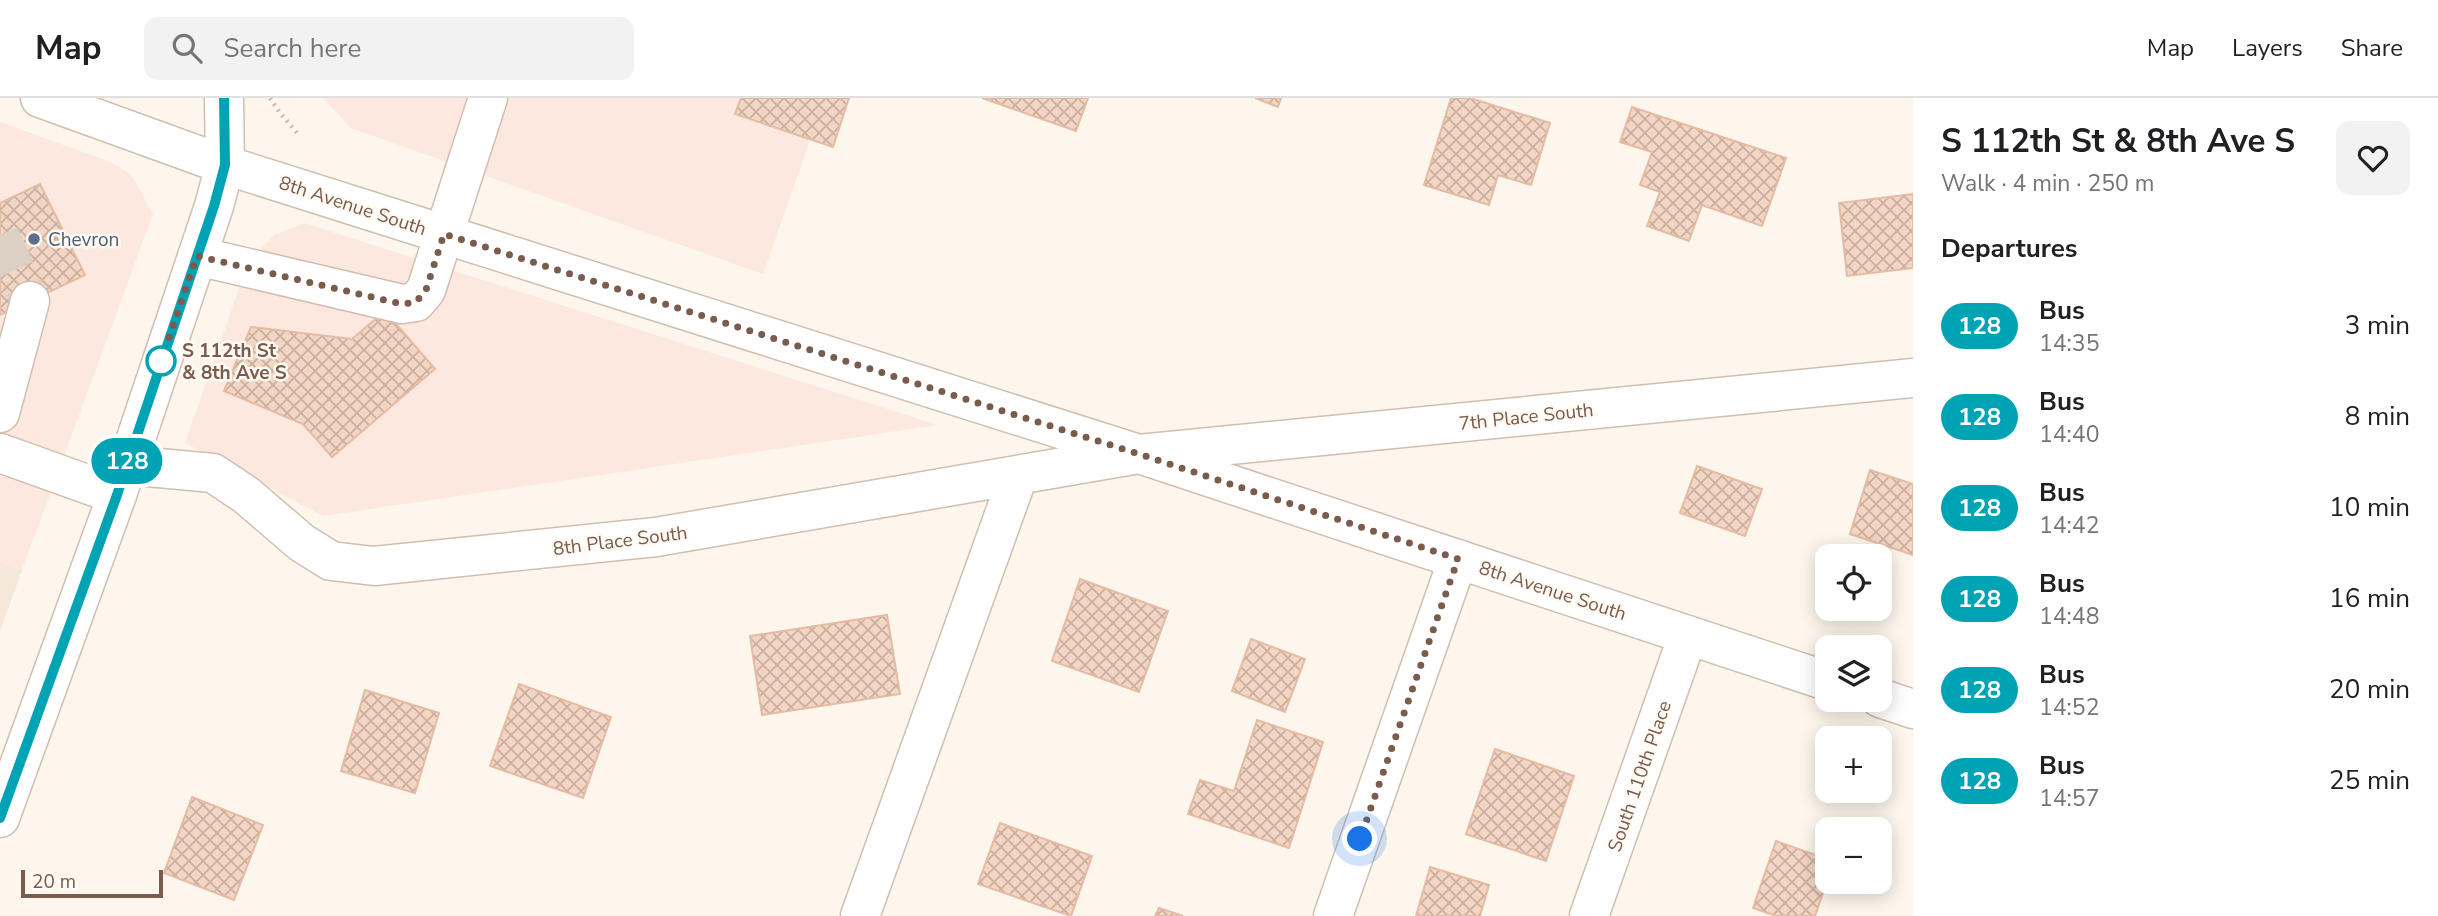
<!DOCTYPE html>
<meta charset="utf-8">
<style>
body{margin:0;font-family:"Nunito Sans",sans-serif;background:#f2f2f2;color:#202124;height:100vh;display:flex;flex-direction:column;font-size:26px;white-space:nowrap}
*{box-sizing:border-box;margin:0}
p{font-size:23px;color:#757577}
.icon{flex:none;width:38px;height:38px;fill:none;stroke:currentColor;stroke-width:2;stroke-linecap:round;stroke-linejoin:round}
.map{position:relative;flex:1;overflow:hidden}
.drawer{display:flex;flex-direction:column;background:#fff;width:525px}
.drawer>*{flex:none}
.badge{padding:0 14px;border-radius:23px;font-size:24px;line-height:46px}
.buttons{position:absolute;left:1815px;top:446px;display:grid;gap:14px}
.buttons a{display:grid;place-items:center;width:77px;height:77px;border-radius:14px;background:#fff;box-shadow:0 4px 18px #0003;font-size:35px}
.scale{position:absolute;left:21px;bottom:18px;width:142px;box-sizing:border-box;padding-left:7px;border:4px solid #7a5c4d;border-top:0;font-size:19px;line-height:24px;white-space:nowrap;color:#7a5c4d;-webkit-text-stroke:5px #fffaf3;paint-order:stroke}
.you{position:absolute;width:35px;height:35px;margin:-18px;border:5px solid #fff;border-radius:50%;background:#1a73e8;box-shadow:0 0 0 10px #1a73e833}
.map>.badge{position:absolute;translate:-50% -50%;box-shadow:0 0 0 4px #fff}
h2{padding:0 28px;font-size:26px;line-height:63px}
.round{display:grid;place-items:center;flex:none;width:74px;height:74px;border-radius:14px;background:#f2f2f2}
.overview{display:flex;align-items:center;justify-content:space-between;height:119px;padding:0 28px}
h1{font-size:33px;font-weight:700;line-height:52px}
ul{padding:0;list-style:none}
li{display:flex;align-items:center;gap:21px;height:91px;padding:0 28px}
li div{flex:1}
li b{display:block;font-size:26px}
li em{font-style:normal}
li .badge{min-width:77px;font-weight:700;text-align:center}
header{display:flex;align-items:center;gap:42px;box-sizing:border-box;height:98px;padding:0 35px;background:#fff;border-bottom:2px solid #e0e0e0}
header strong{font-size:33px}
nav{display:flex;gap:38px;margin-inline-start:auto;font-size:24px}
.search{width:490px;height:63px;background:#f2f2f2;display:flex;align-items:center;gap:18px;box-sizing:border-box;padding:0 24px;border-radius:14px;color:#757577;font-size:26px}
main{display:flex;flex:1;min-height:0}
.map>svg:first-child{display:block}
.residential{fill:#f5e8da}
.commercial{fill:#fde8e0}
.building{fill:url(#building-cross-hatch);stroke:#e6bba3;stroke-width:2}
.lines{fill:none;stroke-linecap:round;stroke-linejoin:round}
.minor-tunnel{stroke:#dcd0c4;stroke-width:38;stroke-dasharray:38 19;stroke-linecap:butt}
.minor-casing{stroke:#d1beb0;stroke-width:41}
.path{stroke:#d9b8a5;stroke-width:4.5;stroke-dasharray:2 5;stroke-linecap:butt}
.minor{stroke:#fff;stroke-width:38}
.line-casing{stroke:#fff;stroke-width:16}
.line{stroke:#00a3b4;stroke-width:10}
.walk{stroke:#7a5c4d;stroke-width:7;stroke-dasharray:0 12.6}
.service-dot{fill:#5c6f8a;stroke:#fffaf3;stroke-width:2.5}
.stop-dot{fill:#fff;stroke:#00a3b4;stroke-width:3.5}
.labels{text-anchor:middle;stroke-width:5;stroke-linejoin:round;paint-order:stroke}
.street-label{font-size:19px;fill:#7a5c4d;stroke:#fffaf3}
.service-label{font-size:19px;fill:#4e5e75;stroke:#fffaf3;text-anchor:start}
.stop-label{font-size:19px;font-weight:bold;fill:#7a5c4d;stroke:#fffaf3;text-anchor:start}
</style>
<header>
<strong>Map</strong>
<div class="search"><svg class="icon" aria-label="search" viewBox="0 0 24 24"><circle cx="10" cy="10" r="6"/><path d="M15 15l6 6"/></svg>Search here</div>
<nav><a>Map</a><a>Layers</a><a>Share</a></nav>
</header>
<main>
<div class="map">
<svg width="1913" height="818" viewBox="0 0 1913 818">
<defs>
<pattern id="building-cross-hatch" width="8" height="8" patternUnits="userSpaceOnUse" patternTransform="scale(1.75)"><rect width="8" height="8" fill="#f3d5c3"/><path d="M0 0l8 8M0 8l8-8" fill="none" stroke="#cab0a1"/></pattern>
</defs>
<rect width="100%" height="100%" fill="#fdf6ec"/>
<path class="residential" d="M0 464 22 472 0 533Z"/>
<path class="commercial" d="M323 0H825L763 176 351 30Z
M0 24 108 63 131 76 153 116 22 472 0 464Z
M304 125 938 327 323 418 185 345 249 162 275 137Z"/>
<path class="building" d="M741 0H849L833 49 735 16Z
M982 0H1088L1076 33Z
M1255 0H1281L1278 9Z
M1451 0H1470L1550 25 1531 87 1498 77 1489 107 1424 87Z
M1632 9 1786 60 1762 128 1702 107 1689 143 1647 128 1660 94 1640 87 1652 54 1620 44Z
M40 86 85 177 0 217V105Z
M1913 96V170L1847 178 1839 105Z
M385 213 435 271 332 359 303 326 224 293 251 229 352 241Z
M1697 368 1762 391 1745 438 1680 415Z
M1870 372 1913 386V457L1850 436Z
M1080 481 1168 513 1139 594 1052 563Z
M887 517 900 596 762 617 750 538Z
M1251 541 1305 561 1285 614 1232 593Z
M519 586 611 619 583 700 490 668Z
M365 592 439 615 415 695 341 673Z
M1257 622 1323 644 1289 750 1188 716 1200 682 1234 693Z
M1495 651 1574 678 1546 763 1466 736Z
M192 699 263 727 234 802 164 775Z
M1000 725 1092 758 1071 818 978 786Z
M1776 743 1827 761V783L1815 818H1776L1753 810Z
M1430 769 1489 787 1480 818H1416Z
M1159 810 1183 818H1155Z"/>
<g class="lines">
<path class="minor-tunnel" d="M0 137 30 203"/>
<g class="minor-casing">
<path id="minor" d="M40 0 225 67 1139 356 1827 583
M197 158 402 206 416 204 426 192 488 0
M0 315 30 203
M0 355 117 397
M126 367 213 375 246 397 302 445 331 463 374 468 656 439 1139 356 1913 280
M1880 600 1913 611
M0 720 117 397 214 108 225 67 224 0
M860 818 1018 378
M1333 818 1458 461
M1589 818 1688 537"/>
</g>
<path class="path" d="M270 0 280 15 298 36"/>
<use href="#minor" class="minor"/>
</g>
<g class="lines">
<g class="line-casing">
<path id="line" d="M0 720 117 397 214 108 225 67 224 0"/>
</g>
<use href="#line" class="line"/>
<path class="walk" d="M161 263 197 158 402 206 416 204 426 192 444 136 1139 356 1458 461 1360 741"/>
</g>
<circle class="service-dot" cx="34" cy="141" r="7"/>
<circle class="stop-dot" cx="161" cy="263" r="14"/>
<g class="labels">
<g class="street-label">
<text transform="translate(353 107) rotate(18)" y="7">8th Avenue South</text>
<text transform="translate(1526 318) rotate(-6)" y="7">7th Place South</text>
<text transform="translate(620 442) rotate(-7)" y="7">8th Place South</text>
<text transform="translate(1553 492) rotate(18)" y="7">8th Avenue South</text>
<text transform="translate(1639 678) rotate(-71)" y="7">South 110th Place</text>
</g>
<g class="service-label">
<text x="48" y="148">Chevron</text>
</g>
<g class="stop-label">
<text x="182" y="259">S 112th St<tspan x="182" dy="22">&amp; 8th Ave S</tspan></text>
</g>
</g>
</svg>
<div class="buttons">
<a><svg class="icon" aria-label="locate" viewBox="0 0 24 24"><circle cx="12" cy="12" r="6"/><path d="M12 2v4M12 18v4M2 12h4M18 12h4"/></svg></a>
<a><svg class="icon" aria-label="layers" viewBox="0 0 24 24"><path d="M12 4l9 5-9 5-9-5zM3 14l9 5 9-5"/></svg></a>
<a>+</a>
<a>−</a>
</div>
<div class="scale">20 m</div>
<div class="you" style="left:1360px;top:741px"></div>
<b class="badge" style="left:127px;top:363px;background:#00a3b4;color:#fff">128</b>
</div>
<section class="drawer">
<div class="overview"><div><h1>S 112th St &amp; 8th Ave S</h1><p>Walk · 4 min · 250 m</p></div><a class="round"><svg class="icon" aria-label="heart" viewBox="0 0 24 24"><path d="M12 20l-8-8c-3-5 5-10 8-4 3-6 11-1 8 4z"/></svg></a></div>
<h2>Departures</h2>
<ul>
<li><span class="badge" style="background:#00a3b4;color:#fff">128</span><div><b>Bus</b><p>14:35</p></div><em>3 min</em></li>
<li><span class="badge" style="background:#00a3b4;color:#fff">128</span><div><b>Bus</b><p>14:40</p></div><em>8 min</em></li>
<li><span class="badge" style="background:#00a3b4;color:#fff">128</span><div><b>Bus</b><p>14:42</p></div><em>10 min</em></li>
<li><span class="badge" style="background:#00a3b4;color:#fff">128</span><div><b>Bus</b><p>14:48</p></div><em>16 min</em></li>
<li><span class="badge" style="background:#00a3b4;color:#fff">128</span><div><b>Bus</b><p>14:52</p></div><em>20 min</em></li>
<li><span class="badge" style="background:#00a3b4;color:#fff">128</span><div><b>Bus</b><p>14:57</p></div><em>25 min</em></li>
</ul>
</section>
</main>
